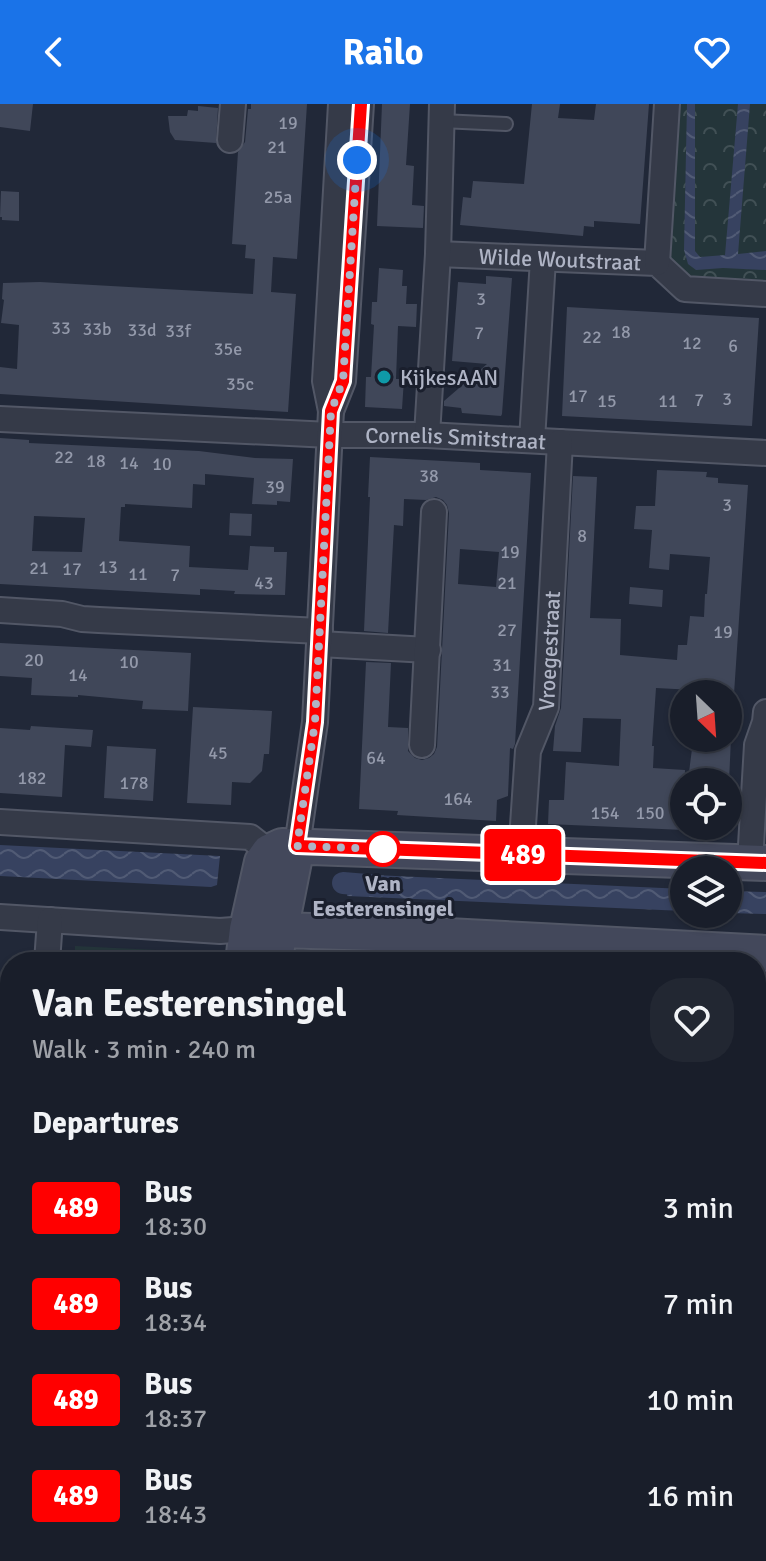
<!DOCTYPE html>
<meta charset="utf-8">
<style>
body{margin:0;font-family:Signika,sans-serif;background:#222732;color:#f1f3f6;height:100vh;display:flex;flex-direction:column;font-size:30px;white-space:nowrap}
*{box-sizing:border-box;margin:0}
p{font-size:26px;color:#9fa2a8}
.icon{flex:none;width:44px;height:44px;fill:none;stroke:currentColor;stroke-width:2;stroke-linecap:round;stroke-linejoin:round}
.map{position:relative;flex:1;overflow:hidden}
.details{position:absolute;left:0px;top:848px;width:766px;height:610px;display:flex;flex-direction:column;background:#191e2a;border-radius:32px 32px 0 0;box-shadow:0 2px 6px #0004,0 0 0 2px #373c47}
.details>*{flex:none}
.badge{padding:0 16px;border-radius:6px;font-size:28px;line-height:52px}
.needle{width:52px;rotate:155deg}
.buttons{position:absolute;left:670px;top:576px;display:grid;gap:16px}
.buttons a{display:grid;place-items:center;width:72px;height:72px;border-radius:50%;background:#191e2a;box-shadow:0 2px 6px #0004,0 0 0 2px #373c47;font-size:40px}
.you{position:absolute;width:40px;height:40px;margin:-20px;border:6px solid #fff;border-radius:50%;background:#1a73e8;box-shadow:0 0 0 12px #1a73e833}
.map>.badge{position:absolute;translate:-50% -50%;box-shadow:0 0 0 4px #fff}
h2{padding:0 32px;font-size:30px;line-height:72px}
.round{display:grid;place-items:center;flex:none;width:84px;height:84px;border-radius:32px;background:#222732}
.head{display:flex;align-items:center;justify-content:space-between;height:136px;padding:0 32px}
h1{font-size:38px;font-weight:800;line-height:60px}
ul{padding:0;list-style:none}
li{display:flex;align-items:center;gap:24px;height:96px;padding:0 32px}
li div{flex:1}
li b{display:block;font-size:30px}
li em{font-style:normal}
li .badge{min-width:88px;font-weight:700;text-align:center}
header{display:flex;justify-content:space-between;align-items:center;height:104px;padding:0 32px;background:#1a73e8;color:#fff;font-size:36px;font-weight:800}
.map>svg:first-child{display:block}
.forest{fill:url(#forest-crowns)}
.park{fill:#24353a}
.water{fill:url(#water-waves)}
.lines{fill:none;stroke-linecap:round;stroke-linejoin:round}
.canal{stroke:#374260;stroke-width:22}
.building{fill:#404759;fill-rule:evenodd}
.lane-casing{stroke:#525766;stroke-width:16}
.street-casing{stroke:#525766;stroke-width:28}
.secondary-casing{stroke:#525766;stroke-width:38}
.lane{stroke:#353a48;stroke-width:12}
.street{stroke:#353a48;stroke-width:24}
.secondary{stroke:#43485b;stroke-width:34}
.line-casing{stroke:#fff;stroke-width:18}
.line{stroke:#f00;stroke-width:12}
.walk{stroke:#afb4c5;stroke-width:8;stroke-dasharray:0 14.4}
.culture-dot{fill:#0f9aa8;stroke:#1a1f2d;stroke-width:3}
.stop-dot{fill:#fff;stroke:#f00;stroke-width:4}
.labels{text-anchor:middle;stroke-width:6;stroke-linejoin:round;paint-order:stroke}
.number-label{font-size:18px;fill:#9399aa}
.street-label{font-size:22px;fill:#afb4c5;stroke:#1a1f2d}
.poi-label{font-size:22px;fill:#afb4c5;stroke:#1a1f2d;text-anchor:start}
.stop-label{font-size:22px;font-weight:bold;fill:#afb4c5;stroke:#1a1f2d}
</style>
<header><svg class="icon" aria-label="back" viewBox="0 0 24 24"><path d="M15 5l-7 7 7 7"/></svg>Railo<svg class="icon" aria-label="heart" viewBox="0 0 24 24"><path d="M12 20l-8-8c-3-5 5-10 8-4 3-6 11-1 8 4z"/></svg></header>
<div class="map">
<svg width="766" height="1457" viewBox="0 0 766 1457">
<defs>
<pattern id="forest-crowns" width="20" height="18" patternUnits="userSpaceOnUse" patternTransform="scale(2)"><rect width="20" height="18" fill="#24353a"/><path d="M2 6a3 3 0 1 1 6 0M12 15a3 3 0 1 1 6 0" fill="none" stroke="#415055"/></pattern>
<pattern id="water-waves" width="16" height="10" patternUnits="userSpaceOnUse" patternTransform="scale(2)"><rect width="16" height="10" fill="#374260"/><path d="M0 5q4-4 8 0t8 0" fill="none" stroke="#515b75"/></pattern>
</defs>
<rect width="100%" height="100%" fill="#212838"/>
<path class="forest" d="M679 0H766V179L667 172Z"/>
<path class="park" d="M75 842 197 848V858H75Z
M10 1305V1416L0 1413V1316Z"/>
<path class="water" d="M687 0H695V147L700 153 725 151 738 0H750L738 150 766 147V166L723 164 696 166 688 160 684 146Z
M0 741 220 752 217 781 211 783 0 772Z
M352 770 684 785V807L347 792 349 774Z
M728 787 766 788V810L728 809Z"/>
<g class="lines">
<path class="canal" d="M343 779 379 782"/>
</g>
<path class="building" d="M0 0H33L30 27 0 23Z
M251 0H307L297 155 273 153 271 188 296 190 288 308 0 290V263L17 265 19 221 1 219 4 196 2 195 3 179 40 178 253 190 255 155 245 154 246 141 232 140 238 48 245 38 248 5H251Z
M382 0H410L406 61 414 62 412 101 424 102 423 124 377 122Z
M532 0H560L558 14 594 16 596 0H649L640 120 594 117V123L584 122 583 132 460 121 463 93 471 94 473 77 524 80Z
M198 2 218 4 216 39 175 36 170 28 168 12H187L188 6 198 7Z
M1 87 19 88V117L2 116V113H0Z
M379 164 403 166 402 182H407L406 200H417L416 223 398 222 396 275H404L402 305 365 303 366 273H371L374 221 371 220 372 198H377Z
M486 172 512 174 502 310 501 312 462 309 461 304 444 302V297L487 260 452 257 458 178 486 180Z
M567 203 759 214 752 322 562 312Z
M0 334 29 336V339L199 347 255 354 293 355 290 398 277 397V401L252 400 254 374 205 370V381L193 380 192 404 125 400V403H121L119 437 190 442 189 463 248 466 250 442 274 443V448H287L285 491 234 490 235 487 200 485V491L0 480ZM34 412 85 414 82 448 32 447Z
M370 353 480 359V366L531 369 515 640 513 645 510 644 508 692 497 696 496 717 397 711 398 707 359 705 366 558 391 559 388 623 408 624V647L415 654 422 656 429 654 434 650 437 643 449 409 447 401 443 396 436 393 426 396 404 395 403 422 394 421 388 529 364 527 370 393H368ZM460 445 499 448 496 483 458 480Z
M657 366 707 368 706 373 718 374V379L748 381 734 590H694V586L656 584 652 642H654L653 664 685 666 684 726 548 720 549 696H564L566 658 619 662 621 615 583 614 581 648 553 647 555 622 561 604 573 372 597 373 590 514 621 515 620 551 677 556 678 541H687L690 512 704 513 705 490H707L710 453 670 450 669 466 649 464 652 426 634 425 636 402H655Z
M230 409 252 410 251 432 229 431Z
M630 483 663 486 662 503 629 500Z
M0 539 191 549 188 607 142 605 143 597 78 591V593L31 591 32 574 0 572Z
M193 603 272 607 269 650H264L262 667 250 679 232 678 231 701 187 699Z
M31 622 93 626 91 643 65 641 62 693 0 689V624L30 626Z
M707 634H731L729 678 688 676 693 637 707 638Z
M107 642 156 645 153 697 104 694Z"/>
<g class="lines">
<g class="lane-casing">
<path id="lane" d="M441 17 506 20"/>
</g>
<g class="street-casing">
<g id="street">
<path d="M230 36 233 0"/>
<path id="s1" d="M438 150 657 159 685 185 766 190"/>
<path d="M657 159 667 0"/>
<path d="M331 307 343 277 361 0"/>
<path id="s2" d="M0 315 330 331H427L766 349"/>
<path d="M427 331 438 150 442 0"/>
<path d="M532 336 543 155"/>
<path d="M0 506 62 510 82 515 99 516 320 527"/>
<path d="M320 540 428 546"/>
<path d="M422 641 434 408"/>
<path d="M0 718 250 733 269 748"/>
<path d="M297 742 315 618 331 307 325 277 341 0"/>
<path id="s3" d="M521 751 528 647 546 603 560 338"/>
<path d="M750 758 757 641 765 618 766 608"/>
<path d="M0 813 220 827 247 825"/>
<path d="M47 858 50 816"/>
<path d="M0 952 10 937"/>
<path d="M415 1457 416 1448"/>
<path d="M621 1457 622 1448"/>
</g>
</g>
<g class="secondary-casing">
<path id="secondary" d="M247 825 410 830 766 849
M243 858 247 825 262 758 269 748 282 742 766 759
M274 858 297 742
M0 1441 10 1443
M40 1448 124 1457
M216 1448 219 1457"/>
</g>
<use href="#lane" class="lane"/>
<use href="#street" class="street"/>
<use href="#secondary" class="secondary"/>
</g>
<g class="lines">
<g class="line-casing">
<path id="line" d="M361 0 343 277 331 307 315 618 297 742 766 759"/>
</g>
<use href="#line" class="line"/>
<path class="walk" d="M357 56 343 277 331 307 315 618 297 742 383 745"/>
</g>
<circle class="culture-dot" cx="384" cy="273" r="8"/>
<circle class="stop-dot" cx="383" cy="745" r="16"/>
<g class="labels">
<g class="number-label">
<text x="288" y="25">19</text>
<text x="277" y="49">21</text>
<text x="278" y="99">25a</text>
<text x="481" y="201">3</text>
<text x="61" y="230">33</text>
<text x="97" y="231">33b</text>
<text x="142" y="232">33d</text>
<text x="178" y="233">33f</text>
<text x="621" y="234">18</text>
<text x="479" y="235">7</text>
<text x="592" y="239">22</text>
<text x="692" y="245">12</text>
<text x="733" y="248">6</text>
<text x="228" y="251">35e</text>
<text x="240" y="286">35c</text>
<text x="578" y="298">17</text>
<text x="727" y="301">3</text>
<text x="699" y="302">7</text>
<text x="607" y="303">15</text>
<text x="668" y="303">11</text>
<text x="64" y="359">22</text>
<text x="96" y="363">18</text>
<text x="129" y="365">14</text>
<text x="162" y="366">10</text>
<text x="429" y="378">38</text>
<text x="275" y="389">39</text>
<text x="727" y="407">3</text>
<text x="582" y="438">8</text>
<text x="510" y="454">19</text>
<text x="108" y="469">13</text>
<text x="39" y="470">21</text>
<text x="72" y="471">17</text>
<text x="138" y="476">11</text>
<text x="175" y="477">7</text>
<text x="264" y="485">43</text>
<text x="507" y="485">21</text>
<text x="507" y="532">27</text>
<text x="723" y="534">19</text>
<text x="34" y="562">20</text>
<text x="129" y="564">10</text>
<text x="502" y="567">31</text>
<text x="78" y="577">14</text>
<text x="500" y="594">33</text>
<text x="218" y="655">45</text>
<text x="376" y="660">64</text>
<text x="32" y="680">182</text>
<text x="134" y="685">178</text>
<text x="458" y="701">164</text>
<text x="605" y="715">154</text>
<text x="650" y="715">150</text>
</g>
<g class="street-label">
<text dy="8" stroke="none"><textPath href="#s1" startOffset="122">Wilde Woutstraat</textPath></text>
<text dy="8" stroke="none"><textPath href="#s2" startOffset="456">Cornelis Smitstraat</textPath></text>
<text dy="8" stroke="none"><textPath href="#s3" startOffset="208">Vroegestraat</textPath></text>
</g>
<g class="poi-label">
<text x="400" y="281">KijkesAAN</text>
</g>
<g class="stop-label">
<text x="383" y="787">Van<tspan x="383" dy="25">Eesterensingel</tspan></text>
</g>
</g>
</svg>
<div class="buttons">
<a><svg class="needle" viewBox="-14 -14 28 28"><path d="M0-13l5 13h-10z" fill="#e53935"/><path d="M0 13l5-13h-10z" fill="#9fa2a8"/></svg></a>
<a><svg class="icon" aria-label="locate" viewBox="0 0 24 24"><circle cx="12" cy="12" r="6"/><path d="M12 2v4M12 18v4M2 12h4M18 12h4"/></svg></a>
<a><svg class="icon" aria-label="layers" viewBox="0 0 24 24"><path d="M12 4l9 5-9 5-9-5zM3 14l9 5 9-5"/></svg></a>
</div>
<div class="you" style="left:357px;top:56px"></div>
<b class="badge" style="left:523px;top:751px;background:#f00;color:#fff">489</b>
<section class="details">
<div class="head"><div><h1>Van Eesterensingel</h1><p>Walk · 3 min · 240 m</p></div><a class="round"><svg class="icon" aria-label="heart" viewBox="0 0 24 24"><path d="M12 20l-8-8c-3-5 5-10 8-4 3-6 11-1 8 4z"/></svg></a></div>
<h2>Departures</h2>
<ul>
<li><span class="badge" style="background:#f00;color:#fff">489</span><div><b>Bus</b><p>18:30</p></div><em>3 min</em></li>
<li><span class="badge" style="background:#f00;color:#fff">489</span><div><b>Bus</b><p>18:34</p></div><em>7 min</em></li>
<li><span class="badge" style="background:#f00;color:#fff">489</span><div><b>Bus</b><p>18:37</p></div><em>10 min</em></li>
<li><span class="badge" style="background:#f00;color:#fff">489</span><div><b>Bus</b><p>18:43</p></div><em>16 min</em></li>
</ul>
</section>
</div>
